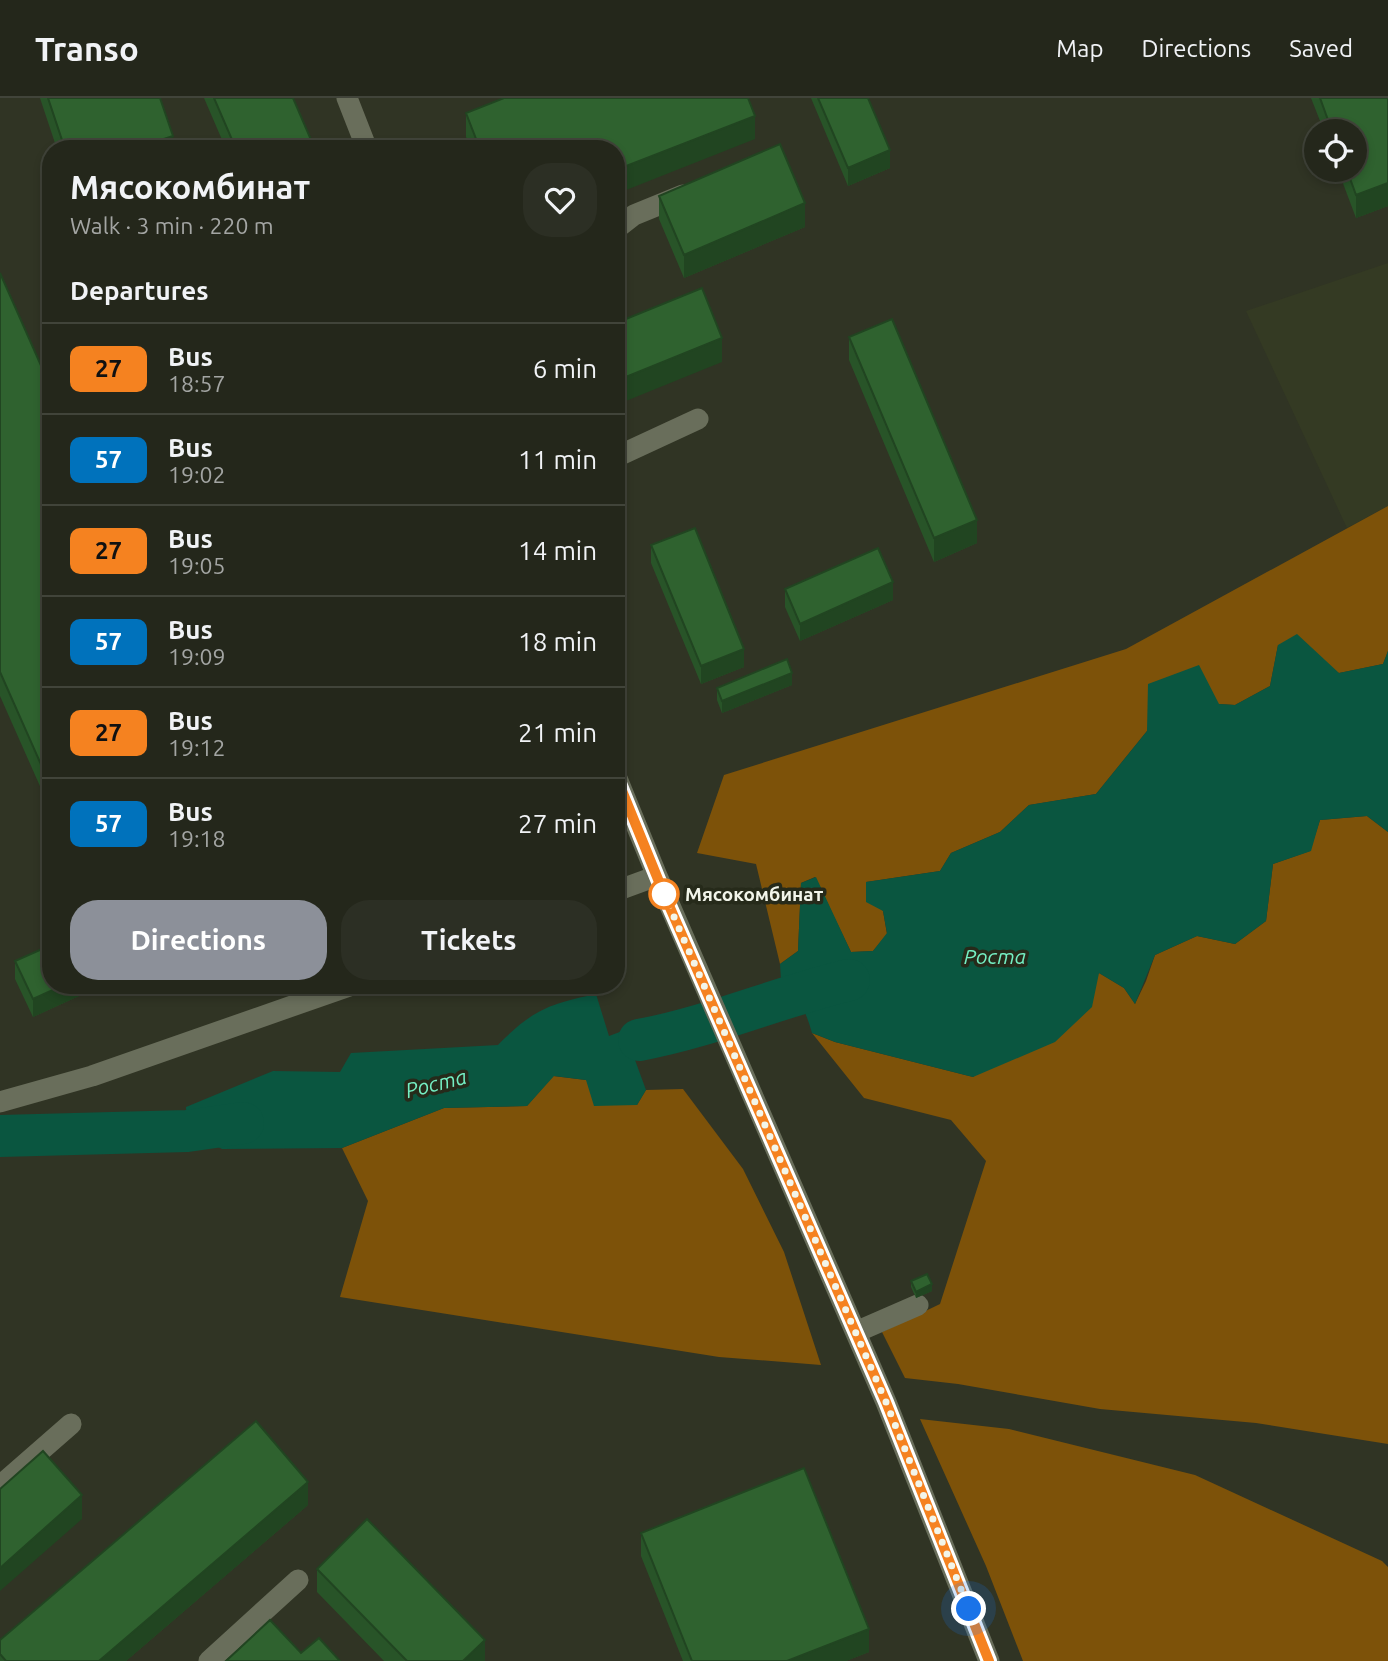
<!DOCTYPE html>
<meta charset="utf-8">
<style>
body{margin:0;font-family:Ubuntu,sans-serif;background:#2c2f24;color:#f1f3f6;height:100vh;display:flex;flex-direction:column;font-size:26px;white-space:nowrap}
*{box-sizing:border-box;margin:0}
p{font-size:23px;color:#a3a5a3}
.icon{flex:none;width:38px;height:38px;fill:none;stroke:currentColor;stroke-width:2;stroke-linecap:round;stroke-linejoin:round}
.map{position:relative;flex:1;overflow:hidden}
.side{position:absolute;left:42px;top:42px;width:583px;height:854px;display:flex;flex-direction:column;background:#24271b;border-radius:28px;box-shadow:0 4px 10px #0003,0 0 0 2px #41443a}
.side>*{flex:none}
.badge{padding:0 14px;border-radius:10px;font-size:24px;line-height:46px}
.tools{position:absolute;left:1304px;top:21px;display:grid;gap:14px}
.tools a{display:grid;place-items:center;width:63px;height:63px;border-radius:50%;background:#24271b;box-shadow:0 4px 10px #0003,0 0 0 2px #41443a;font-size:35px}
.you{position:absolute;width:35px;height:35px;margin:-18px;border:5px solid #fff;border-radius:50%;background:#1a73e8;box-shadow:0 0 0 10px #1a73e833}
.map>.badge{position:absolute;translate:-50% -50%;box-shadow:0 0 0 4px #fff}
h2{padding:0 28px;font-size:26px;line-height:63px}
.round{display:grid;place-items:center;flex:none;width:74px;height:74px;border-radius:28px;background:#2c2f24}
.headline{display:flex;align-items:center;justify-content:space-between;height:119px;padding:0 28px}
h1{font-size:33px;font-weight:700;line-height:52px}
.button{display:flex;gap:14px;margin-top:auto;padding:14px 28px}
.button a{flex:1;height:80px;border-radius:28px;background:#8c9099;color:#fff;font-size:28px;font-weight:700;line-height:80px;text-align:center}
.button a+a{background:#2c2f24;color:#f1f3f6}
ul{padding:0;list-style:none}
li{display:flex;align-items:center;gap:21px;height:91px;padding:0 28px;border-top:2px solid #41443a}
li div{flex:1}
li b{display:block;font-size:26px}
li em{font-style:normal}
li .badge{min-width:77px;font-weight:700;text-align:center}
header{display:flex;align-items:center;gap:42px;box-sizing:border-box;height:98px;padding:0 35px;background:#24271b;border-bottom:2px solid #41443a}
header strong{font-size:33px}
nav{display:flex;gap:38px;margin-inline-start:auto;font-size:24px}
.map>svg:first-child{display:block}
.built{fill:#343a23}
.forest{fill:#7d5209}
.water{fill:#0a5640}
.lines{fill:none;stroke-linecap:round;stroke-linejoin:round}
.river{stroke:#0a5640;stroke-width:42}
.minor{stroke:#696e5b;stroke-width:21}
.wall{fill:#285428}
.shaded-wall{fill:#214521}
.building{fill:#2f622f;stroke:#214521;stroke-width:2}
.line-casing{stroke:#fff;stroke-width:16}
.line{stroke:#f58220;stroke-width:10}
.walk{stroke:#f2f5ea;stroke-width:7;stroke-dasharray:0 12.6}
.stop-dot{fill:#fff;stroke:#f58220;stroke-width:3.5}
.labels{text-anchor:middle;stroke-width:7;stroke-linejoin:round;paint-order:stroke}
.stop-label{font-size:19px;font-weight:bold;fill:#f2f5ea;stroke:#262a1a;text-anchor:start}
.water-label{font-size:21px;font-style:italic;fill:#74efc3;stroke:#262a1a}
</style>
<header>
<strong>Transo</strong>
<nav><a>Map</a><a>Directions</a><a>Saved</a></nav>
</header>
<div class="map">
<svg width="1388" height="1563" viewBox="0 0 1388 1563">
<rect width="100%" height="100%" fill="#303424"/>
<path class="built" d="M1388 165V408L1347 430 1246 213Z"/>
<path class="forest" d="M1388 408V553L1383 566 1339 575 1278 547 1270 588 1235 607 1219 606 1147 633 1096 696 1029 707 1000 734 951 755 940 773 866 784 883 813 887 836 873 853 851 854 815 779 801 785 798 853 780 866 756 766 697 755 724 677 1126 551Z
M1367 718 1388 734V1346L1256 1325 1100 1311 958 1286 905 1280 882 1234 940 1206 986 1063 951 1022 864 1000 812 935 835 944 973 979 1099 875 1124 890 1135 906 1146 883 1155 857 1197 838 1235 846 1266 823 1273 766 1310 753 1320 722Z
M553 978 586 982 637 1007 646 992 683 991 743 1071 784 1154 821 1267 719 1259 340 1199 368 1103 342 1050 444 1010 527 1008Z
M920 1321 1009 1331 1195 1377 1382 1463 1388 1469V1563H1023L986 1468Z"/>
<path class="water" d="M1297 536 1339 575 1383 566 1388 553V734L1367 718 1320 722 1311 753 1273 766 1266 823 1235 846 1197 838 1155 857 1135 906 1124 890 1099 875 1092 909 1055 944 973 979 835 944 812 935C806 914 798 895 781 882L780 866 798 853 801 785 816 779 851 854 873 853 887 835 883 813 866 804V784L940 773 951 755 1000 734 1029 707 1096 696 1147 633 1148 586 1199 567 1219 606 1235 607 1270 588 1278 547Z
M596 896 609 938 641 926 693 919 695 932 635 962 646 992 637 1007 594 1008 586 982 554 978 527 1008 444 1010 342 1050 222 1051 187 1033 186 1009 273 973 340 974 351 955 498 947C532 912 549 906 596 896Z"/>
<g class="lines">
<path class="river" d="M639 942C710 929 778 899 849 882
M0 1038 187 1033 243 1025"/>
<path class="minor" d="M347 0 367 51
M616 131 634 117 683 97
M616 359 698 321
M616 678 657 778 886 1304 989 1563
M616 793 657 778
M0 1004 92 978 352 887
M856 1234 918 1207
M0 1388 71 1326
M209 1563 298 1482"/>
</g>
<path class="wall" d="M40 0H160L173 51H57Z
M204 0H293L315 51H226Z
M811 0H868L890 70 848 88Z
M1311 0H1388V108L1356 120 1338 72H1354V33H1324Z
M466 15 755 41 616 51H471L466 39Z
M659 98 805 129 684 180 659 121Z
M0 175 51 290V713L0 598Z
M849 239 977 445 934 464 849 262Z
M651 447 744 569 701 586 651 465Z
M785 491 893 502 800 543 785 509Z
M792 587 722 615 717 602V590Z
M15 863 51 887H103L33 919 15 881Z
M911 1183 932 1193 916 1200 911 1189Z
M308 1407 126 1563H0V1542Z
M641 1435 869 1554 846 1563H683L641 1458Z
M317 1471 485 1563H384L317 1494Z"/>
<path class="shaded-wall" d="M755 18V41L616 96V72Z
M173 38V51H133Z
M890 52V70L848 88V70Z
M1388 85V108L1356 120V97Z
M805 105V129L684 180V157Z
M722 240V264L616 307V283Z
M977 422V445L934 464V440Z
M893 484V502L800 543V526Z
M744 551V569L701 586V568Z
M792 575V587L722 615V603Z
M64 887H103L33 919V901Z
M932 1186V1193L916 1200V1194Z
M308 1384V1407L126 1563H99Z
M82 1397V1421L0 1493V1470Z
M869 1531V1554L846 1563H787Z
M485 1542V1563H463Z"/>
<path class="building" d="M48 0H160L173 38 133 51H65Z
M214 0H293L315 51H236Z
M504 0H748L755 18 616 72V51H480L466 15Z
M818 0H868L890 52 848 70Z
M1320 0H1388V85L1356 97 1347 72H1354V33H1332Z
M780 46 805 105 684 157 659 98Z
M0 175 51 290V689L0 574Z
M702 190 722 240 616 283V225Z
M892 221 977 422 934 440 849 239Z
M695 430 744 551 701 568 651 447Z
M878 450 893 484 800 526 785 491Z
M787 561 792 575 722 603 717 590Z
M51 847V887H64L33 901 15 863Z
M927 1176 932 1186 916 1194 911 1183Z
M256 1323 308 1384 99 1563H6L0 1556V1542Z
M43 1353 82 1397 0 1470V1391Z
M804 1370 869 1531 787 1563H692L641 1435Z
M367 1421 485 1542 463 1563H407L317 1471Z
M270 1522 301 1555 319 1540 340 1563H226Z"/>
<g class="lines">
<g class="line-casing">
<path id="line" d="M616 678 664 796 886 1304 989 1563"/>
</g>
<use href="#line" class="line"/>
<path class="walk" d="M664 796 886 1304 969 1511"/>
</g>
<circle class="stop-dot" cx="664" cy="796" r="14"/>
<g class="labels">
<g class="stop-label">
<text x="685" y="803">Мясокомбинат</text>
</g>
<g class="water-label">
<text x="995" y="866">Роста</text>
<text transform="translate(436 986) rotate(-14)" y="7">Роста</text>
</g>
</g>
</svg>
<div class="tools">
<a><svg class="icon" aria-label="locate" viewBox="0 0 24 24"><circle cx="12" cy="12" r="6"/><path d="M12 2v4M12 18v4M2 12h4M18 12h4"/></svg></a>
</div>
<div class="you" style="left:969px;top:1511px"></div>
<section class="side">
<div class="headline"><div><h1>Мясокомбинат</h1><p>Walk · 3 min · 220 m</p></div><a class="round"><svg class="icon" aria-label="heart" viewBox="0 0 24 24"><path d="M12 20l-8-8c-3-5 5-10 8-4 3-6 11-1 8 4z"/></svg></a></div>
<h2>Departures</h2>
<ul>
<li><span class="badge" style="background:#f58220;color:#111">27</span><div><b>Bus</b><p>18:57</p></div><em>6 min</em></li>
<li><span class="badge" style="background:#0072bc;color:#fff">57</span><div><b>Bus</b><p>19:02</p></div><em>11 min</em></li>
<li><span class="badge" style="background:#f58220;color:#111">27</span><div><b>Bus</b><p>19:05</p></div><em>14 min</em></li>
<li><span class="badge" style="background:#0072bc;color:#fff">57</span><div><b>Bus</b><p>19:09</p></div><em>18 min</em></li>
<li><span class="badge" style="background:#f58220;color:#111">27</span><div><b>Bus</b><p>19:12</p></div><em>21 min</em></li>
<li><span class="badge" style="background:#0072bc;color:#fff">57</span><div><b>Bus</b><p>19:18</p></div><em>27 min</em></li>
</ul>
<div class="button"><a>Directions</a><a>Tickets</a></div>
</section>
</div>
